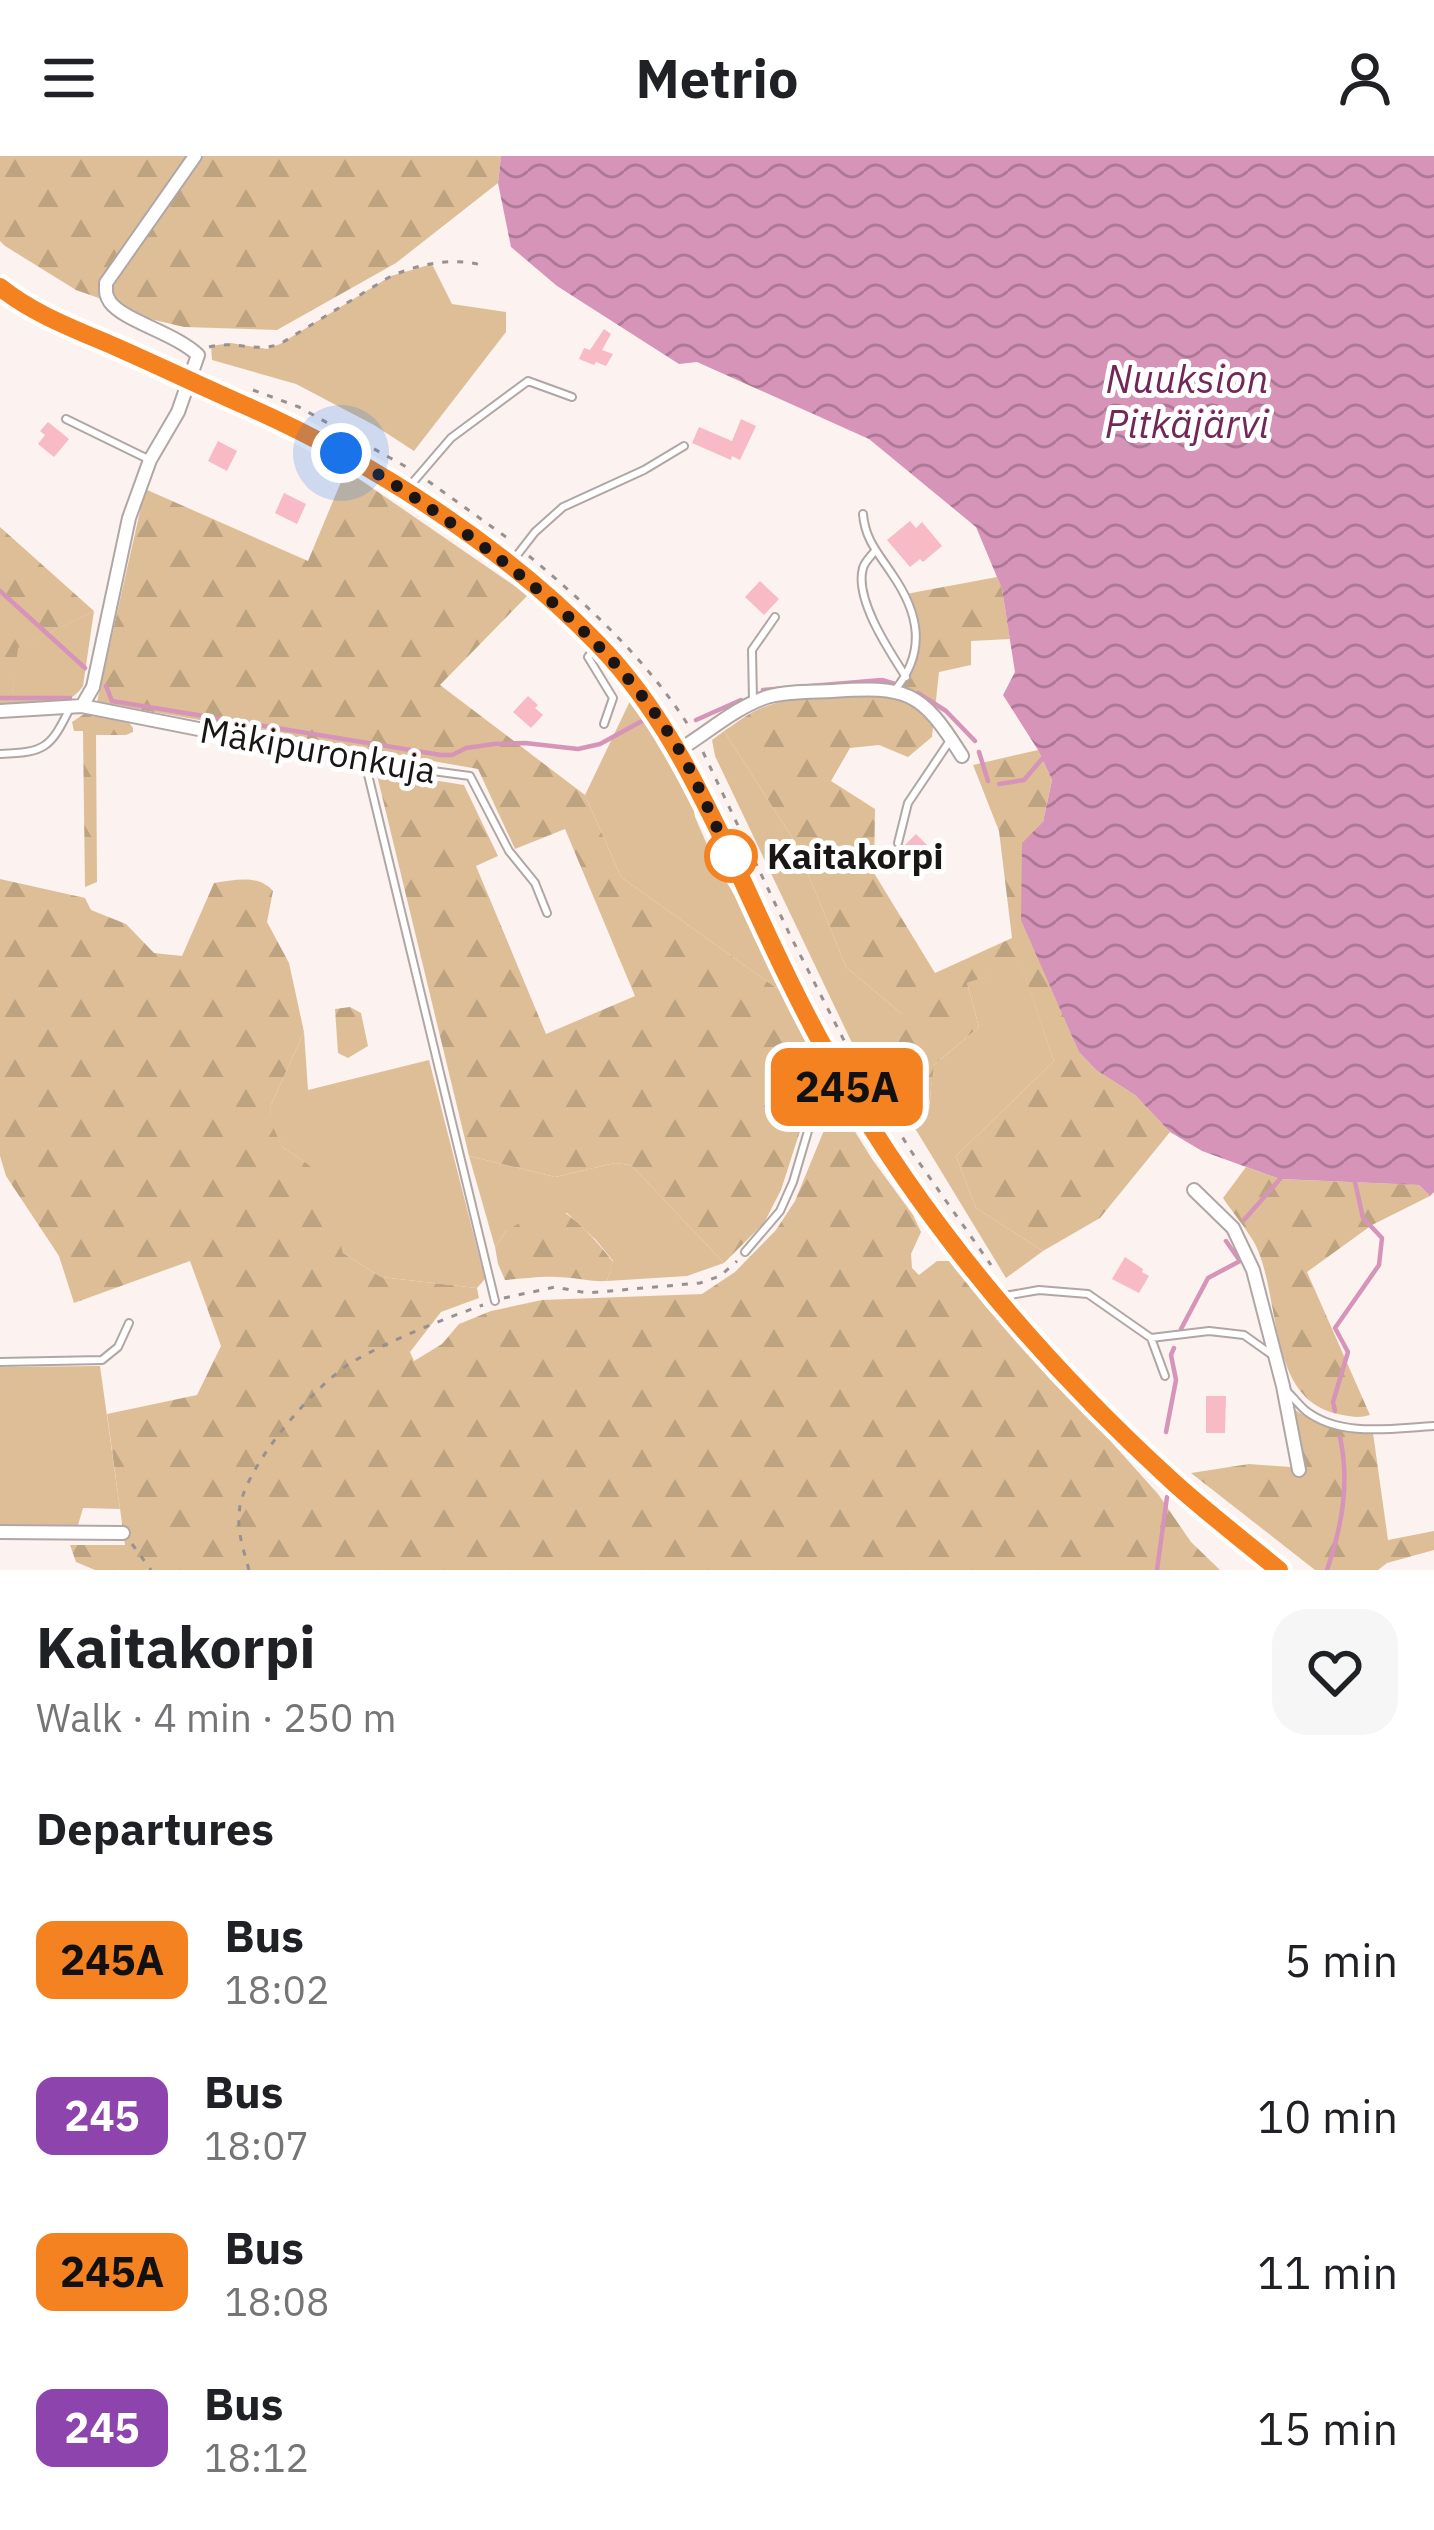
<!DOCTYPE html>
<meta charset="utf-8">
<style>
body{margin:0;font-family:"IBM Plex Sans",sans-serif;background:#f6f6f6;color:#202124;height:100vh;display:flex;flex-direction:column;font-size:45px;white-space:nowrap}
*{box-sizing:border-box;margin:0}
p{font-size:39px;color:#757577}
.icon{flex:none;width:66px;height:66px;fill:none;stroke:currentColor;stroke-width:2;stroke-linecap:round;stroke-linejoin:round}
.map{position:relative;height:1414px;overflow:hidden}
.drawer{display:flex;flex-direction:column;background:#fff;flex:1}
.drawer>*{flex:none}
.badge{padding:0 24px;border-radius:18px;font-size:42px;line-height:78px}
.you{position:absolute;width:60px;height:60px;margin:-30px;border:9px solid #fff;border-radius:50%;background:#1a73e8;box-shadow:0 0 0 18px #1a73e833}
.map>.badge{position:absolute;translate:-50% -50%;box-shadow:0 0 0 6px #fff}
h2{padding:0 36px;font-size:45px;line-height:108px}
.round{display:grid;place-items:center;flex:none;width:126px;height:126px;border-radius:36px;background:#f6f6f6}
.head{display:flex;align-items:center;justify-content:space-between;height:204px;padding:0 36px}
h1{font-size:57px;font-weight:700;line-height:90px}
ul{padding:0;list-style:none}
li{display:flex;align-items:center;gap:36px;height:156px;padding:0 36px}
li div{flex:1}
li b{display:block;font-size:45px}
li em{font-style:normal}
li .badge{min-width:132px;font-weight:700;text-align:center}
header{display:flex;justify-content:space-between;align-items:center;height:156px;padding:0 36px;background:#fff;font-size:54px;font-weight:700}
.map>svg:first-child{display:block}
.grass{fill:#debe97}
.forest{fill:url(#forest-firs)}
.water{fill:url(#water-waves)}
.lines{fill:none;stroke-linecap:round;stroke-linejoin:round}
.stream{stroke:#d694b9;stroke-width:4.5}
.building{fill:#f8bac5}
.service-casing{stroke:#b0a7a5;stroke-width:10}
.minor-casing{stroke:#b0a7a5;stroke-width:16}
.tertiary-casing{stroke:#b0a7a5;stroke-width:20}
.path{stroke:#989190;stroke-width:3;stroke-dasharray:6 9;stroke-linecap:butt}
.service{stroke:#fff;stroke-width:6}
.minor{stroke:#fff;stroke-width:12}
.tertiary{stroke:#fff;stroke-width:15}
.line-casing{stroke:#fff;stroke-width:27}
.line{stroke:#f58220;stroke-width:18}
.walk{stroke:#1a1616;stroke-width:12;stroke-dasharray:0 21.6}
.stop-dot{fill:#fff;stroke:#f58220;stroke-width:6}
.labels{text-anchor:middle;stroke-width:10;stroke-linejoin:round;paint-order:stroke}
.street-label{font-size:36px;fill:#1a1616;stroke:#fff}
.stop-label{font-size:36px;font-weight:bold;fill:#1a1616;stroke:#fff;text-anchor:start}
.water-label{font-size:39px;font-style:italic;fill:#732757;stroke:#fff}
</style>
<header><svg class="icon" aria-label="menu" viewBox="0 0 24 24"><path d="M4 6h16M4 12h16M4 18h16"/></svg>Metrio<svg class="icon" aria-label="person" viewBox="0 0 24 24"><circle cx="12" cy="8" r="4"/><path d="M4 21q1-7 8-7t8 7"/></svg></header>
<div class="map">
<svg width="1434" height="1414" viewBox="0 0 1434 1414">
<defs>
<pattern id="forest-firs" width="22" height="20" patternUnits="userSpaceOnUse" patternTransform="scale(3)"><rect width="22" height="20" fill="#debe97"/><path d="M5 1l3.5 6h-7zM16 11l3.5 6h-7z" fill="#bea381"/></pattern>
<pattern id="water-waves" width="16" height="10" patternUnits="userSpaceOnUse" patternTransform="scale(3)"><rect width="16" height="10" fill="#d694b9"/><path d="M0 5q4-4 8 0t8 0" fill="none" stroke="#ad7895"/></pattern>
</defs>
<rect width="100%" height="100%" fill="#fcf2f0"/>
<path class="grass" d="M432 108 452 148 506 156V176L414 295 374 269 296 228 212 204 211 190 231 187 267 193 280 188 391 120Z
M94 455 83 530C66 555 39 547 11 547L17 492Z
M631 543 656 576 679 614 691 638 695 661 715 707 744 755 782 836 621 721 585 639Z
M724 575 795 686 846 811 903 859 929 954 933 910 979 871 967 827 1021 808 1054 905 956 1000 976 1052 1043 1095 1006 1122 879 913 853 889 715 600 712 584Z
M304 876 308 934 429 904 485 1123 477 1132 381 1121 343 1097 308 1008 283 992 271 969 270 951Z
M469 1000 555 1021 615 1007 631 1009 724 1107 687 1120 607 1125 613 1105 596 1084 567 1057 506 1075 495 1091Z
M100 1210 120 1353 83 1352 78 1369H0V1211Z"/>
<path class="forest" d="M0 0H501L498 27 396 107 277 174 184 171 121 156 110 146 76 134 5 90 0 85Z
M346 314 528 439 440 529 585 639 621 721 782 836 826 922 810 944 781 1034 764 1067 724 1107 631 1009 615 1007 555 1021 469 1000 376 615 464 629 498 700 476 710 546 878 635 840 565 673 515 693 478 613 97 546 145 333 308 405Z
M0 371 94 455 18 492 11 547H0Z
M997 421 1002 433 1010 483 971 485V509L939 516 932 581 908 601 879 589 850 592 831 625 875 653 874 717 935 817 1012 782 999 675 973 609 1038 594 1052 624 1043 666 1064 860 1079 896 1096 914 1135 939 1170 976 1100 1062 1043 1095 976 1052 956 1000 1054 905 1021 809 967 827 979 871 934 909 928 956 879 913 903 859 846 811 795 686 724 575C738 566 751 555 767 550 798 538 862 539 896 541 914 492 924 492 906 438Z
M84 558 126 563 133 572V576L126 579H96L97 726 85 731 83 575H74L72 566Z
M0 723 85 742 91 754 126 768 154 797 182 800 214 727C235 724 258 718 273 735L267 766 289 807 304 876 270 951 272 969 283 992 308 1008 322 1025 343 1097 381 1121 477 1132 479 1142 441 1156 410 1196 414 1205 442 1188 459 1168 491 1155 542 1144 702 1138 735 1116 776 1074 795 1045 836 945 872 1003 913 1059 921 1076 911 1098 912 1112 919 1119 937 1105H949L1158 1338 1191 1386 1220 1414H95L76 1406 70 1389H125L107 1258 197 1239 221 1190 190 1105 74 1147 59 1100 6 1020 0 1000Z
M350 851 361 857 368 890 348 902 338 897 335 853Z
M1246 1011 1280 1023 1419 1029 1430 1040 1372 1069 1307 1116 1370 1259C1360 1262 1353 1261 1343 1259 1266 1248 1282 1141 1255 1088 1246 1072 1233 1057 1223 1042Z
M551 1048C577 1062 595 1083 613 1106L607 1125C588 1126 575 1121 556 1121 539 1120 522 1123 505 1124L498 1108 495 1091 506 1075Z
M1290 1250C1315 1270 1342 1272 1373 1277L1388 1384 1434 1375V1394L1387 1407 1378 1414H1315L1191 1317 1249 1308 1304 1312Z"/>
<path class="water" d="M501 0H1434V1036L1430 1040 1419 1029 1280 1023 1202 995 1170 976 1135 939 1096 914 1079 896 1021 764 1022 687 1043 666 1052 624 1038 594 1003 539 1015 516 1002 433 976 371 869 283 697 206 679 208 557 130 511 91 498 27Z"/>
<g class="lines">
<path class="stream" d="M0 435 85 512
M106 530 112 545 441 599H452L466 592 494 588 525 587 578 593 600 588 642 565
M763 534 882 524 895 528
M918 537 946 555 975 585
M0 542H70
M696 564 741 544
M979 596 988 625
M999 628 1024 624 1042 603
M1244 1064 1280 1023
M1181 1173 1208 1122 1240 1105 1226 1085
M1335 1255 1333 1246 1348 1196 1335 1172 1379 1109 1382 1082 1363 1062 1355 1026
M1166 1276 1176 1224 1171 1199 1174 1192
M1157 1414 1167 1341
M1327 1414C1342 1370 1350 1327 1340 1281"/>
</g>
<path class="building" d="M604 173 611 178 602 194 613 198 606 210 596 206 594 209 579 203 584 192 590 194Z
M741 263 756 270 740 304 732 300 731 304 692 287 699 271 732 285Z
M48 266 69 283 54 301 38 288 45 279 40 275Z
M218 285 237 295 227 315 208 305Z
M284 337 306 348 297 368 275 357Z
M910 365 916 372 922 366 942 390 923 406 920 403 910 411 887 384Z
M760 425 779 443 764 459 745 441Z
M528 540 538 549 535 552 543 559 531 572 513 556Z
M916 678 939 701 922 717 900 694Z
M1125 1101 1143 1113 1142 1116 1149 1120 1139 1137 1112 1123Z
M1206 1240H1226L1225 1277H1206Z"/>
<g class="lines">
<g class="service-casing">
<path id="service" d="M66 263 150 304
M408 332 451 282 528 225 572 241
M863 358C865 384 879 398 892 418 919 457 927 495 895 534
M874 396C871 400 864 407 863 412 854 443 890 496 906 521
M511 407 535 376 563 351 644 314 684 290
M596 490 588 501 613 542 604 568
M753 545 752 494 775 461
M0 598C45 596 50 593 70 552
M898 687 908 647 949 586
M745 1096 780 1055 793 1026 813 958 824 936 856 907
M999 1141 1039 1134 1088 1138 1151 1182 1209 1175 1244 1179 1275 1201
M495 1145 365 606 470 620 509 695 535 727 547 757
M1151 1182 1165 1220
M0 1206 102 1204 118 1191 129 1167
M1285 1233C1292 1240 1299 1249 1306 1255 1341 1282 1394 1272 1434 1270"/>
</g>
<g class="minor-casing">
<path id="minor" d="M82 550 365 606
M0 555 82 550 93 531 129 362 150 304 178 256 198 199C175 177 124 165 110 146 105 138 106 136 106 127L195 0
M679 594C707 577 736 551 767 541 787 535 812 536 832 535 907 530 921 534 962 600
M1194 1034 1233 1072 1253 1114 1283 1230 1299 1314
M0 1376 123 1377"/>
</g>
<g class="tertiary-casing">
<path id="tertiary" d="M0 131C36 160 83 176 124 195 170 215 216 236 261 256 378 308 510 397 599 489 659 551 695 625 732 702 766 776 799 850 840 920 928 1072 1042 1206 1171 1324 1206 1356 1243 1384 1279 1414"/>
</g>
<path class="path" d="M209 191C236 184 255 197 280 188L391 120C423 107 452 101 486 110
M253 234 299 251 410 313
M428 325 513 386
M529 400C590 451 647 504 690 572
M703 596 790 779 852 900
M863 918 911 995 991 1109
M504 1142 555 1131 587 1137 700 1127 720 1120 737 1105
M132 1388 151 1414
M249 1414C243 1392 236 1373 240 1350 248 1307 316 1227 354 1205 393 1183 441 1164 483 1149"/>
<use href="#service" class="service"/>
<use href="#minor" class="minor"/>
<use href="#tertiary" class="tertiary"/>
</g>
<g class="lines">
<g class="line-casing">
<path id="line" d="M0 131C33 158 77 174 116 191 159 210 201 230 244 249 369 304 504 390 599 489 659 551 695 625 732 702 766 776 799 850 840 920 928 1072 1042 1206 1171 1324 1206 1356 1243 1384 1279 1414"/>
</g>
<use href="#line" class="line"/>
<path class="walk" d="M341 297C390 323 435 355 480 388 557 446 628 509 678 592 699 627 712 665 731 700"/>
</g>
<circle class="stop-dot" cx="731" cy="700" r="24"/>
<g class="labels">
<g class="street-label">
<text transform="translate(318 594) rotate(10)" y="13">Mäkipuronkuja</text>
</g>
<g class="stop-label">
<text x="767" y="713">Kaitakorpi</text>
</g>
<g class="water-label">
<text x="1187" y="237">Nuuksion<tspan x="1187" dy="45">Pitkäjärvi</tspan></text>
</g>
</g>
</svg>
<div class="you" style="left:341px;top:297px"></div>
<b class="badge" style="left:847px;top:931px;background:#f58220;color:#111">245A</b>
</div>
<section class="drawer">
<div class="head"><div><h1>Kaitakorpi</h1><p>Walk · 4 min · 250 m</p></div><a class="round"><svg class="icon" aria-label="heart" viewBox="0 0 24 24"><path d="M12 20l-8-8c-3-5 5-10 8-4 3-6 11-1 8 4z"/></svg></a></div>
<h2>Departures</h2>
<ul>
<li><span class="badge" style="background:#f58220;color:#111">245A</span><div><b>Bus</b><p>18:02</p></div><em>5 min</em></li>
<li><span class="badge" style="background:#8e44ad;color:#fff">245</span><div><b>Bus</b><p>18:07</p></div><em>10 min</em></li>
<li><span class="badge" style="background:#f58220;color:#111">245A</span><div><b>Bus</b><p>18:08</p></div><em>11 min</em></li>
<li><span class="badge" style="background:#8e44ad;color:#fff">245</span><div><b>Bus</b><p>18:12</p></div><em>15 min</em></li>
</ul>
</section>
